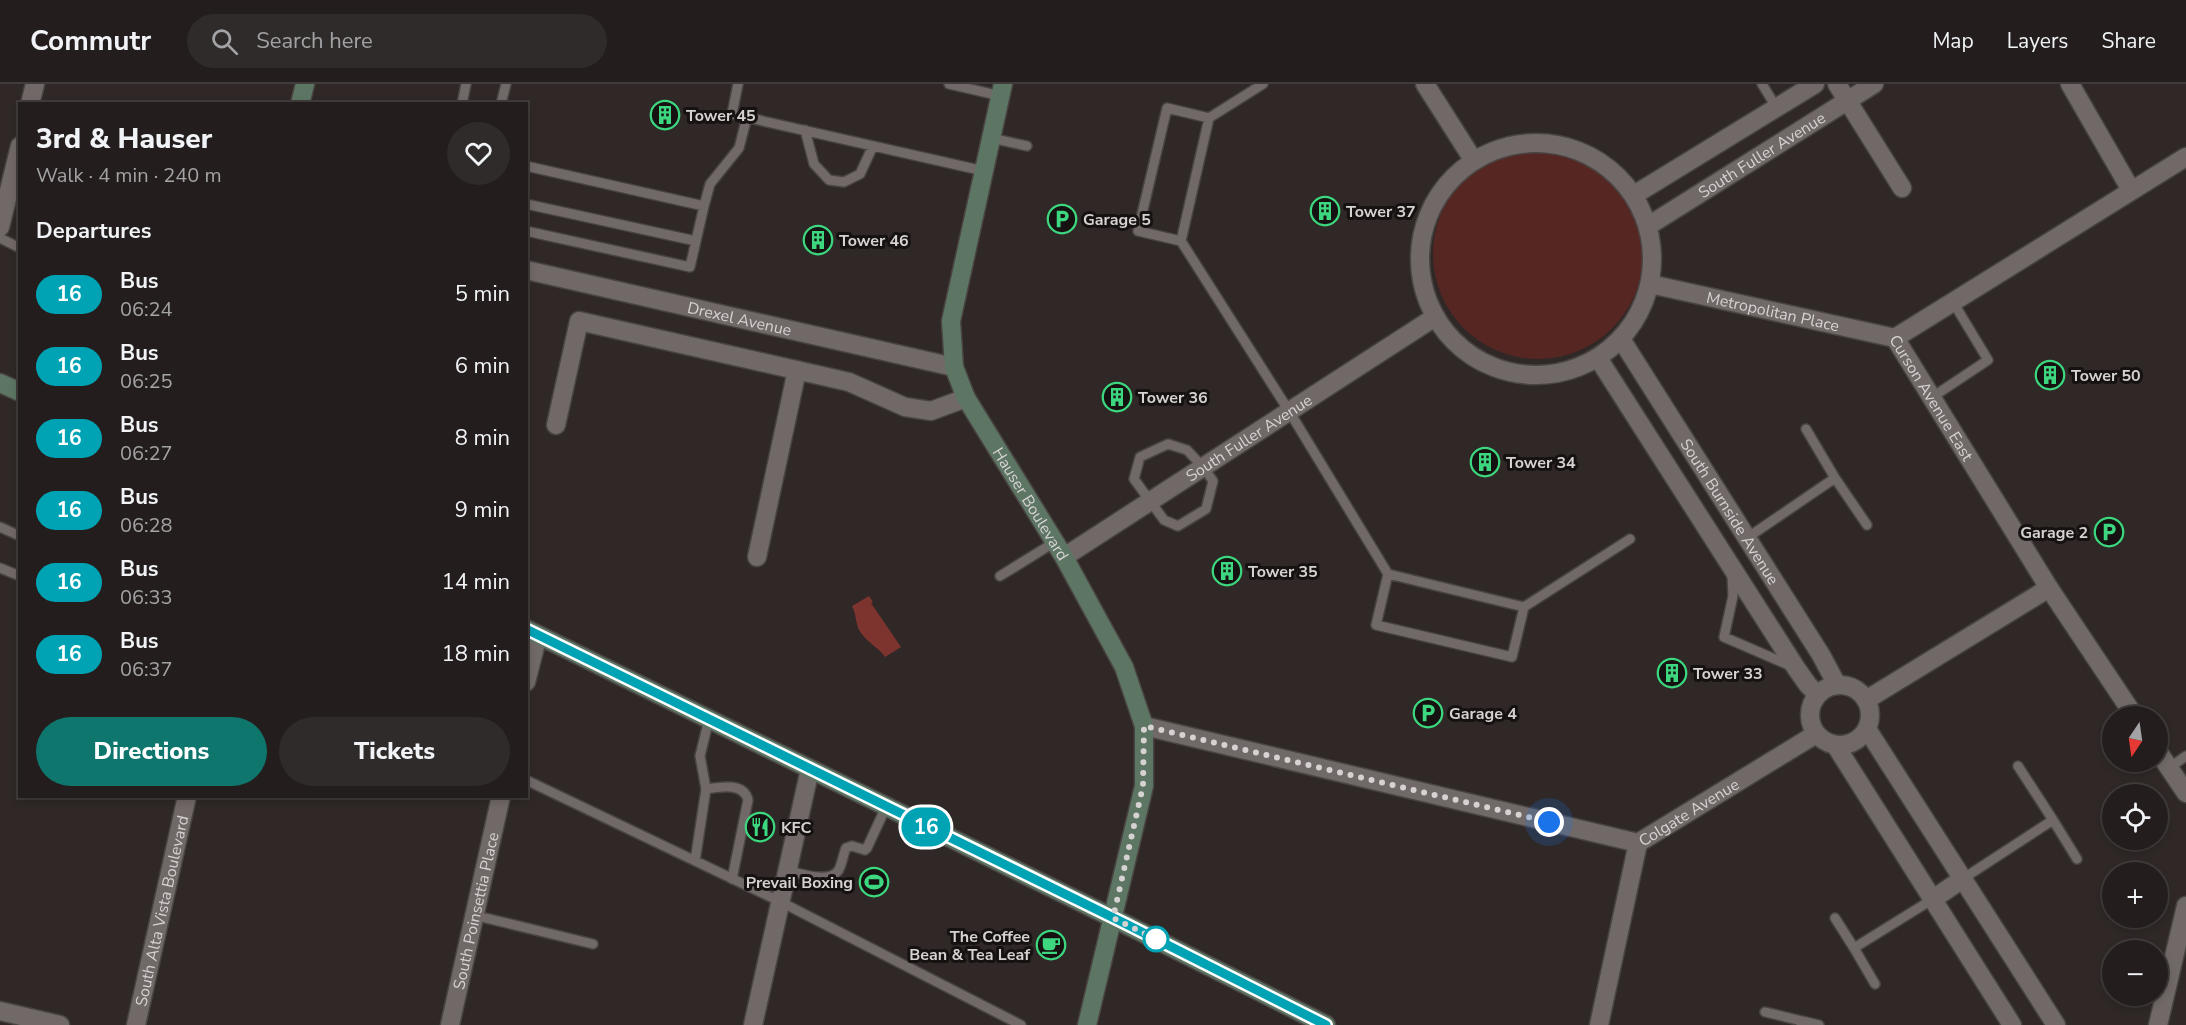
<!DOCTYPE html>
<meta charset="utf-8">
<style>
body{margin:0;font-family:"Nunito Sans",sans-serif;background:#2f2b2a;color:#f1f3f6;height:100vh;display:flex;flex-direction:column;font-size:22px;white-space:nowrap}
*{box-sizing:border-box;margin:0}
p{font-size:20px;color:#a3a2a4}
.icon{flex:none;width:33px;height:33px;fill:none;stroke:currentColor;stroke-width:2;stroke-linecap:round;stroke-linejoin:round}
.map{position:relative;flex:1;overflow:hidden}
.side{position:absolute;left:18px;top:18px;width:510px;height:696px;display:flex;flex-direction:column;background:#231e1d;border-radius:0px;box-shadow:0 3px 9px #0003,0 0 0 2px #403c3b}
.side>*{flex:none}
.badge{padding:0 12px;border-radius:20px;font-size:21px;line-height:39px}
.needle{width:39px;rotate:193deg}
.fabs{position:absolute;left:2102px;top:622px;display:grid;gap:12px}
.fabs a{display:grid;place-items:center;width:66px;height:66px;border-radius:50%;background:#231e1d;box-shadow:0 3px 9px #0003,0 0 0 2px #403c3b;font-size:30px}
.you{position:absolute;width:30px;height:30px;margin:-15px;border:4px solid #fff;border-radius:50%;background:#1a73e8;box-shadow:0 0 0 9px #1a73e833}
.map>.badge{position:absolute;translate:-50% -50%;box-shadow:0 0 0 3px #fff}
h2{padding:0 18px;font-size:22px;line-height:54px}
.round{display:grid;place-items:center;flex:none;width:63px;height:63px;border-radius:32px;background:#2f2b2a}
.overview{display:flex;align-items:center;justify-content:space-between;height:102px;padding:0 18px}
h1{font-size:28px;font-weight:800;line-height:45px}
.primary-button{display:flex;gap:12px;margin-top:auto;padding:12px 18px}
.primary-button a{flex:1;height:69px;border-radius:36px;background:#0f766e;color:#fff;font-size:24px;font-weight:800;line-height:69px;text-align:center}
.primary-button a+a{background:#2f2b2a;color:#f1f3f6}
ul{padding:0;list-style:none}
li{display:flex;align-items:center;gap:18px;height:72px;padding:0 18px}
li div{flex:1}
li b{display:block;font-size:22px}
li em{font-style:normal}
li .badge{min-width:66px;font-weight:700;text-align:center}
header{display:flex;align-items:center;gap:36px;box-sizing:border-box;height:84px;padding:0 30px;background:#231e1d;border-bottom:2px solid #403c3b}
header strong{font-size:28px}
nav{display:flex;gap:33px;margin-inline-start:auto;font-size:21px}
.search{width:420px;height:54px;background:#2f2b2a;display:flex;align-items:center;gap:15px;box-sizing:border-box;padding:0 21px;border-radius:33px;color:#a3a2a4;font-size:22px}
.map>svg:first-child{display:block}
.green{fill:#552622}
.water{fill:#7d332e}
.lines{fill:none;stroke-linecap:round;stroke-linejoin:round}
.lane-casing{stroke:#494342;stroke-width:12}
.street-casing{stroke:#494342;stroke-width:21}
.secondary-casing{stroke:#494342;stroke-width:21}
.lane{stroke:#716968;stroke-width:9}
.street{stroke:#716968;stroke-width:18}
.secondary{stroke:#5d7664;stroke-width:18}
.line-casing{stroke:#fff;stroke-width:14}
.line{stroke:#00a3b4;stroke-width:9}
.walk{stroke:#d7d2d2;stroke-width:6;stroke-dasharray:0 10.8}
.stop-dot{fill:#fff;stroke:#00a3b4;stroke-width:3}
.labels{text-anchor:middle;stroke-width:6;stroke-linejoin:round;paint-order:stroke}
.poi-label{font-size:16px;font-weight:bold;fill:#d7d2d2;stroke:#151211;text-anchor:start}
.street-label{font-size:16px;fill:#d7d2d2;stroke:#151211}
</style>
<header>
<strong>Commutr</strong>
<div class="search"><svg class="icon" aria-label="search" viewBox="0 0 24 24"><circle cx="10" cy="10" r="6"/><path d="M15 15l6 6"/></svg>Search here</div>
<nav><a>Map</a><a>Layers</a><a>Share</a></nav>
</header>
<div class="map">
<svg width="2186" height="941" viewBox="0 0 2186 941">
<rect width="100%" height="100%" fill="#2f2827"/>
<path class="green" d="M1433 170a105 105 0 1 1 210 0a105 105 0 1 1-210 0Z"/>
<path class="water" d="M869 512 873 518 871 519 901 563 885 573C879 564 868 559 861 549 855 541 857 531 852 522Z"/>
<g class="lines">
<g class="lane-casing">
<path id="lane" d="M738 0 732 30 984 87
M949 0 1001 12
M1263 0 1209 34 1181 157 1289 327 1388 490 1524 523 1630 455
M1762 0 1776 23
M462 20 466 0
M501 20 506 0
M805 46 814 80 829 96 844 98 860 90 873 62
M991 54 1027 62
M526 82 704 122 690 183 526 147
M526 120 696 157
M704 122 710 100 739 64 747 33
M0 154 20 164
M1181 157 1138 147 1167 24 1209 34
M1931 314 1988 276 1953 218
M1168 360 1187 366 1203 383 1213 397 1206 425 1178 442 1164 436 1134 395 1140 373Z
M1835 394 1867 441
M0 443 20 452
M1747 454 1835 394 1806 345
M0 484 20 492
M1388 490 1376 541 1512 573 1524 523
M1732 491 1733 512 1724 553 1791 582
M1000 492 1055 458
M2169 684 2186 672
M526 696 779 817 1021 941
M706 705C720 703 744 698 748 716L732 795
M2053 736 2077 775
M695 777 706 705 700 672 709 635
M786 786C799 789 828 800 838 787 842 781 843 771 846 764L852 762 865 766 867 764 886 723
M1964 794 2053 736 2018 682
M473 831 593 860
M1835 834 1854 864 1933 815
M1854 864 1875 900
M1765 928 1802 937 1801 941
M1802 937 1819 941"/>
</g>
<g class="street-casing">
<g id="street">
<path d="M1425 0 1474 77"/>
<path d="M1837 0 1902 104"/>
<path d="M2070 0 2131 106"/>
<path d="M30 20 35 0"/>
<circle cx="1536" cy="175" r="116"/>
<path d="M1634 111 1815 0"/>
<path id="s1" d="M1648 142 1874 0"/>
<path d="M0 143 20 62"/>
<path id="s2" d="M526 186 954 283"/>
<path id="s3" d="M1650 200 1895 254"/>
<path id="s4" d="M1895 254 2049 504 2135 633"/>
<path d="M1895 254 2186 73"/>
<path id="s5" d="M1621 255 1821 571 1837 601"/>
<path d="M1598 274 1796 584 1808 601 1817 610"/>
<path d="M556 341 579 237 849 298 905 323 931 327 966 314"/>
<path d="M757 473 797 286"/>
<path id="s6" d="M1064 473 1435 233"/>
<path d="M526 598 538 551"/>
<circle cx="1840" cy="631" r="30"/>
<path d="M1866 616 2049 504"/>
<path id="s7" d="M1144 642 1638 759 1816 650"/>
<path d="M1867 645 2056 941"/>
<path d="M1836 662 2012 941"/>
<path d="M2157 666 2186 709"/>
<path d="M1933 815 1964 794"/>
<path d="M0 927 60 941"/>
<path id="s8" d="M136 941 187 712"/>
<path id="s9" d="M450 941 501 712"/>
<path d="M753 941 810 685"/>
<path d="M1599 941 1638 759"/>
<path d="M2158 941 2186 822"/>
</g>
</g>
<g class="secondary-casing">
<g id="secondary">
<path id="s10" d="M1003 0 951 237 954 283 966 314 1064 473 1124 583 1144 642V702L1087 941"/>
<path d="M300 20 305 0"/>
<path d="M0 299 20 308"/>
<path d="M526 545 1113 834 1326 941"/>
</g>
</g>
<use href="#lane" class="lane"/>
<use href="#street" class="street"/>
<use href="#secondary" class="secondary"/>
</g>
<g class="lines">
<g class="line-casing">
<path id="line" d="M526 545 1126 840 1326 941"/>
</g>
<use href="#line" class="line"/>
<path class="walk" d="M1156 855 1160 857 1113 834 1143 702 1144 642 1549 738"/>
</g>
<defs>
<g id="building-ring" transform="scale(1.5)"><circle r="9.5" fill="#151211" stroke="#3cd77e" stroke-width="1.5"/><path d="M-4-6H4V6H1V3H-1V6H-4ZM-2.5-4.3h1.7v1.8h-1.7ZM.8-4.3h1.7v1.8H.8ZM-2.5-1h1.7V.8h-1.7ZM.8-1h1.7V.8H.8Z" fill="#3cd77e"/></g>
<g id="parking-ring" transform="scale(1.5)"><circle r="9.5" fill="#151211" stroke="#3cd77e" stroke-width="1.5"/><path d="M-3.5-5.5H1a3.5 3.5 0 0 1 0 7H-1V5.5H-3.5ZM-1-3.4V-.6H.8a1.4 1.4 0 0 0 0-2.8Z" fill="#3cd77e"/></g>
<g id="restaurant-ring" transform="scale(1.5)"><circle r="9.5" fill="#151211" stroke="#3cd77e" stroke-width="1.5"/><path d="M-5-6h1v4h1v-4h1v4h1v-4h1v5L-1.5 .5V6h-2V.5L-5-1ZM5-6V6H3V1.5H1.5Q1.5-4 5-6Z" fill="#3cd77e"/></g>
<g id="stadium-ring" transform="scale(1.5)"><circle r="9.5" fill="#151211" stroke="#3cd77e" stroke-width="1.5"/><path d="M0-5a6.5 5 0 1 0 0 10a6.5 5 0 1 0 0-10ZM-3.5-1.8h7v3.6h-7Z" fill="#3cd77e"/></g>
<g id="cafe-ring" transform="scale(1.5)"><circle r="9.5" fill="#151211" stroke="#3cd77e" stroke-width="1.5"/><path d="M-5.5-4.5H6V0H3Q3 3.5 0 3.5H-2.5Q-5.5 3.5-5.5 0ZM3-3.2v2h1.7v-2ZM-6 4.5H4V6H-6Z" fill="#3cd77e"/></g>
</defs>
<g fill-rule="evenodd">
<use href="#building-ring" x="665" y="31"/>
<use href="#building-ring" x="1325" y="127"/>
<use href="#parking-ring" x="1062" y="135"/>
<use href="#building-ring" x="818" y="156"/>
<use href="#building-ring" x="2050" y="291"/>
<use href="#building-ring" x="1117" y="313"/>
<use href="#building-ring" x="1485" y="378"/>
<use href="#parking-ring" x="2109" y="448"/>
<use href="#building-ring" x="1227" y="487"/>
<use href="#building-ring" x="1672" y="589"/>
<use href="#parking-ring" x="1428" y="629"/>
<use href="#restaurant-ring" x="760" y="743"/>
<use href="#stadium-ring" x="874" y="798"/>
<use href="#cafe-ring" x="1051" y="861"/>
</g>
<circle class="stop-dot" cx="1156" cy="855" r="12"/>
<g class="labels">
<g class="poi-label">
<text x="686" y="37">Tower 45</text>
<text x="1346" y="133">Tower 37</text>
<text x="1083" y="141">Garage 5</text>
<text x="839" y="162">Tower 46</text>
<text x="2071" y="297">Tower 50</text>
<text x="1138" y="319">Tower 36</text>
<text x="1506" y="384">Tower 34</text>
<text x="2088" y="454" text-anchor="end">Garage 2</text>
<text x="1248" y="493">Tower 35</text>
<text x="1693" y="595">Tower 33</text>
<text x="1449" y="635">Garage 4</text>
<text x="781" y="749">KFC</text>
<text x="853" y="804" text-anchor="end">Prevail Boxing</text>
<text x="1030" y="858" text-anchor="end">The Coffee<tspan x="1030" dy="18">Bean &amp; Tea Leaf</tspan></text>
</g>
<g class="street-label">
<text dy="6" stroke="none"><textPath href="#s1" startOffset="134">South Fuller Avenue</textPath></text>
<text dy="6" stroke="none"><textPath href="#s3" startOffset="126">Metropolitan Place</textPath></text>
<text dy="6" stroke="none"><textPath href="#s2" startOffset="219">Drexel Avenue</textPath></text>
<text dy="6" stroke="none"><textPath href="#s4" startOffset="70">Curson Avenue East</textPath></text>
<text dy="6" stroke="none"><textPath href="#s6" startOffset="220">South Fuller Avenue</textPath></text>
<text dy="6" stroke="none"><textPath href="#s10" startOffset="446">Hauser Boulevard</textPath></text>
<text dy="6" stroke="none"><textPath href="#s5" startOffset="204">South Burnside Avenue</textPath></text>
<text dy="6" stroke="none"><textPath href="#s7" startOffset="567">Colgate Avenue</textPath></text>
<text dy="6" stroke="none"><textPath href="#s8" startOffset="117">South Alta Vista Boulevard</textPath></text>
<text dy="6" stroke="none"><textPath href="#s9" startOffset="117">South Poinsettia Place</textPath></text>
</g>
</g>
</svg>
<div class="fabs">
<a><svg class="needle" viewBox="-14 -14 28 28"><path d="M0-13l5 13h-10z" fill="#e53935"/><path d="M0 13l5-13h-10z" fill="#a3a2a4"/></svg></a>
<a><svg class="icon" aria-label="locate" viewBox="0 0 24 24"><circle cx="12" cy="12" r="6"/><path d="M12 2v4M12 18v4M2 12h4M18 12h4"/></svg></a>
<a>+</a>
<a>−</a>
</div>
<div class="you" style="left:1549px;top:738px"></div>
<b class="badge" style="left:926px;top:743px;background:#00a3b4;color:#fff">16</b>
<section class="side">
<div class="overview"><div><h1>3rd &amp; Hauser</h1><p>Walk · 4 min · 240 m</p></div><a class="round"><svg class="icon" aria-label="heart" viewBox="0 0 24 24"><path d="M12 20l-8-8c-3-5 5-10 8-4 3-6 11-1 8 4z"/></svg></a></div>
<h2>Departures</h2>
<ul>
<li><span class="badge" style="background:#00a3b4;color:#fff">16</span><div><b>Bus</b><p>06:24</p></div><em>5 min</em></li>
<li><span class="badge" style="background:#00a3b4;color:#fff">16</span><div><b>Bus</b><p>06:25</p></div><em>6 min</em></li>
<li><span class="badge" style="background:#00a3b4;color:#fff">16</span><div><b>Bus</b><p>06:27</p></div><em>8 min</em></li>
<li><span class="badge" style="background:#00a3b4;color:#fff">16</span><div><b>Bus</b><p>06:28</p></div><em>9 min</em></li>
<li><span class="badge" style="background:#00a3b4;color:#fff">16</span><div><b>Bus</b><p>06:33</p></div><em>14 min</em></li>
<li><span class="badge" style="background:#00a3b4;color:#fff">16</span><div><b>Bus</b><p>06:37</p></div><em>18 min</em></li>
</ul>
<div class="primary-button"><a>Directions</a><a>Tickets</a></div>
</section>
</div>
